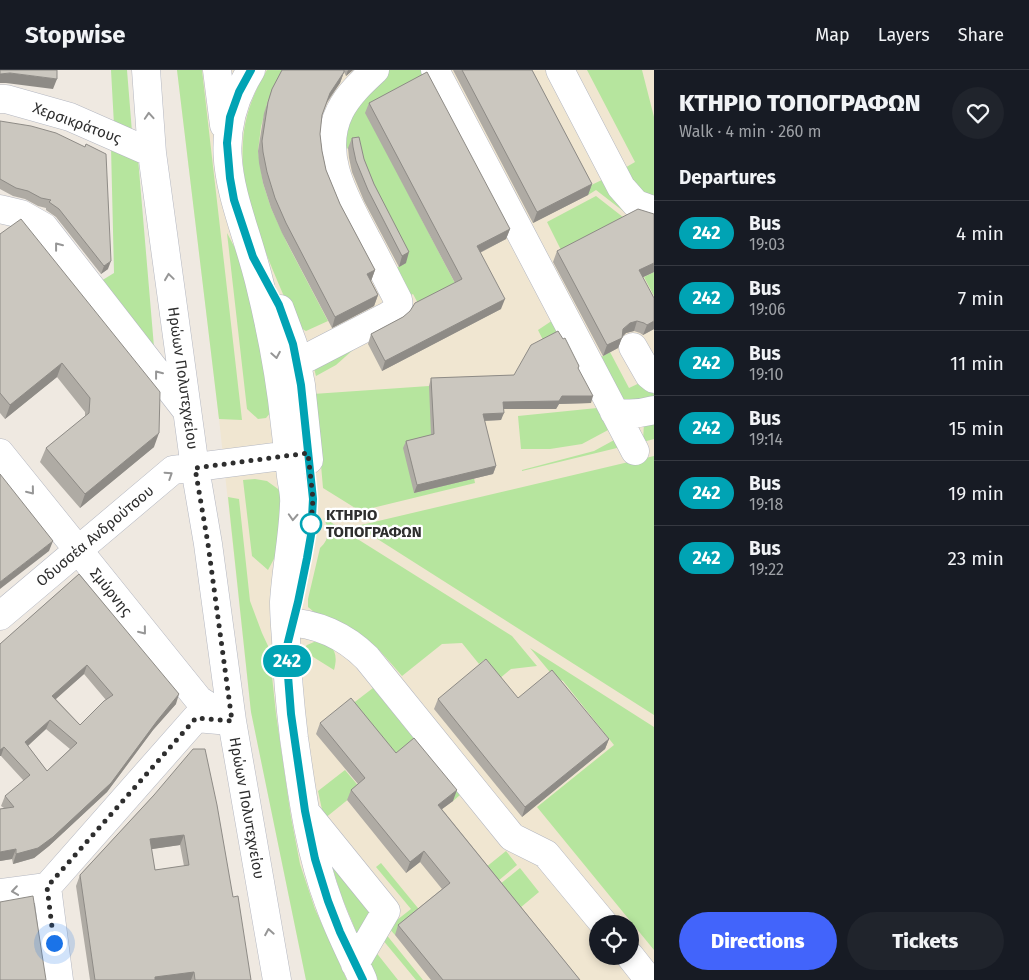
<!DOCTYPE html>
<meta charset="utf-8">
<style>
body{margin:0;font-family:"Fira Sans",sans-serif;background:#20242c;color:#f1f3f6;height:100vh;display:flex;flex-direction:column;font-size:19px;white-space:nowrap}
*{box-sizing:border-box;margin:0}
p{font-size:16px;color:#9ea1a6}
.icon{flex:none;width:28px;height:28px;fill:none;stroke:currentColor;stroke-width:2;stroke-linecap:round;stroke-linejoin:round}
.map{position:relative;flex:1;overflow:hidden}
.drawer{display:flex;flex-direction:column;background:#171b24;width:375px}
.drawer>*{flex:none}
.badge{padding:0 10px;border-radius:16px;font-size:18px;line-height:32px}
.buttons{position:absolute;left:589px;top:845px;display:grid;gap:10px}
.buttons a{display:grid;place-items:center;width:50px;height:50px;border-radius:50%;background:#171b24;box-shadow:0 2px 8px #0003;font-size:25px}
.you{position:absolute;width:25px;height:25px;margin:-12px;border:4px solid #fff;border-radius:50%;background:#1a73e8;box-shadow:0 0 0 8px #1a73e833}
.map>.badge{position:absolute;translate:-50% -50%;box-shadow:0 0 0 2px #fff}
h2{padding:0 25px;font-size:19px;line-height:45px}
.round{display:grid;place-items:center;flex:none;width:52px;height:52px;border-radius:26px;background:#20242c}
.summary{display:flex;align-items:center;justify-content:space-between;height:85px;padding:0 25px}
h1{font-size:24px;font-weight:800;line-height:38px}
.cta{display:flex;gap:10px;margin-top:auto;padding:10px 25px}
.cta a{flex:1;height:58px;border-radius:30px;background:#4264fb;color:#fff;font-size:20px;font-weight:800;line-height:58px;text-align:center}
.cta a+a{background:#20242c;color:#f1f3f6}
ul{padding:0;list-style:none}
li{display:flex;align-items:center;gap:15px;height:65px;padding:0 25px;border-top:1px solid #363941}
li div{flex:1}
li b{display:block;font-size:19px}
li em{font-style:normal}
li .badge{min-width:55px;font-weight:700;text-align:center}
header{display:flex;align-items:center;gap:30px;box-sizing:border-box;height:70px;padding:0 25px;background:#171b24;border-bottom:1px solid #363941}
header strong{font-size:24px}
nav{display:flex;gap:28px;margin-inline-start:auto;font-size:18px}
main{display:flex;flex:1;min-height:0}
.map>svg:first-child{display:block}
.education{fill:#f0e6d1;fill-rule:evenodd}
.green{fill:#b6e59e}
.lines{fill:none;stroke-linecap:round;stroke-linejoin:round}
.minor-casing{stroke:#b4b7c1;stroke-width:29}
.minor{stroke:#fff;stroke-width:28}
.wall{fill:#afaba4;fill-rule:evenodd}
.shaded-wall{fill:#8e8b86}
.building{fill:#cbc7bf;stroke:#8e8b86;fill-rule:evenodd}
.oneway{stroke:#969696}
.line-casing{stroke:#fff;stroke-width:11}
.line{stroke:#00a3b4;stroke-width:8}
.walk{stroke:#2e2e2e;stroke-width:5;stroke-dasharray:0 9}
.stop-dot{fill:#fff;stroke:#00a3b4;stroke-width:2.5}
.labels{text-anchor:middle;stroke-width:4.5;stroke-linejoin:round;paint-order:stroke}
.street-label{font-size:15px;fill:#2e2e2e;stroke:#fff}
.stop-label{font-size:15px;font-weight:bold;fill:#2e2e2e;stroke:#fff;text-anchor:start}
</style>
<header>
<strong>Stopwise</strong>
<nav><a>Map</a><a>Layers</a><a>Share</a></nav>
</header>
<main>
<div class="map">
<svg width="654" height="910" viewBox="0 0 654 910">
<rect width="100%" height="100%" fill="#efe9e1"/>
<path class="education" d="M177 0H654V910H306L251 642 219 349ZM598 854H630V886H598Z"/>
<path class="green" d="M111 0H127L132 62 114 55Z
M177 0H202L242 350 219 349Z
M267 0H284L268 30 261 57 258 81 263 113 271 138 287 173 328 251 306 261 297 256C274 202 238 130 243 72 244 47 254 21 267 0Z
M386 0H421L427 11 366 43 458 219 421 239 413 224 406 227 392 200 405 193 354 78 341 79 344 56Z
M587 0H642L654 47V127L643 124 623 99 635 92Z
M111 77 138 88 154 277 96 214 114 203Z
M606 108 627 144 596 120 588 125 585 118Z
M596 126 628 151 563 184 547 152Z
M227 163 235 178 252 224 271 342 266 348 258 349 247 339Z
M654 202V226L644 207Z
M553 250 564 273 545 274 538 260Z
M354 279 336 295 316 306 313 294Z
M610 282 629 318 646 310 654 325V331L625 333 601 287Z
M429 316 461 352 414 423 474 408 475 413 360 441 323 418 319 372 313 324Z
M597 338 610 359 582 374 550 379H521L518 346Z
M654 349V369L643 372 644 352Z
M616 369 621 377 522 401V400L594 381Z
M654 386V645L357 456Z
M255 409 267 411 278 419 284 429 282 474 268 500 252 486 243 410Z
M228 427 239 429 250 531 262 563 269 578 276 644 291 747 300 794 315 839 347 910H306L251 642Z
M324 448 512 566 537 596 511 599 499 609 484 590 479 594 462 573 442 574 402 606C387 589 374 571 353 560 339 552 320 549 308 537V529L320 478C330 469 329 460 324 448Z
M314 572C333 572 339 582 334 600L302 580 307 575Z
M530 578 654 657V880L537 737 614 675 563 611 554 607Z
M373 618 460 725 453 731 392 693 347 638Z
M345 700 361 719 324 749 318 721Z
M327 780 377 842 360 871 341 825Z
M506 781 517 795 492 816 480 802Z
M381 793 422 843 395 865 388 857 411 839 376 797Z
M520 798 539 822 514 843 494 819Z
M385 863 423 910H416L382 869Z
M375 881 398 910H378L369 891Z"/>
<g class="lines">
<g class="minor-casing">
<path id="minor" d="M146 0 152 83 195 398 208 474 232 651 277 910
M217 0 224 55
M251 0C203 77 240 134 259 211 271 259 280 306 285 355 287 372 289 389 291 406 292 415 295 425 294 434 293 467 286 499 284 532 284 544 285 557 286 569 287 602 290 635 294 668 302 723 309 780 329 833 338 859 351 884 363 910
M435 0 635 381
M560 0 621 117 636 134 647 138 654 140
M0 29H6L70 47 152 83
M0 139 21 144 44 157 187 341
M280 239 293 274 301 315 309 390
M633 277 649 305 654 309
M297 293 388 246C394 242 400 237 398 230 387 209 377 188 366 168 346 129 318 85 340 41 348 25 362 12 375 0
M614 342C628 345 640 344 654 340
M0 383 199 630 232 651
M0 546 173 400 306 383
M285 552C316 553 345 566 367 588L512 767 546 784 604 854
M309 746 386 841 355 894
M47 817 59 910
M0 823 47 817 196 648 230 651
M630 886 649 910"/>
</g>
<use href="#minor" class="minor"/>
</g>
<path class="wall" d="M282 0H353L346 6 344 2 340 13 327 33 322 45 320 64 322 81 326 100 340 134 375 200 371 211 378 225 374 236 332 258 282 163 271 138 263 113 259 93 258 81 264 43 272 19Z
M453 0H532L592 114 588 125 533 153Z
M369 33 510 159 506 169 480 183 501 239 382 301 368 274 371 264 403 247 455 213 365 43Z
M0 51 108 199 101 204 56 147 46 140V138L38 136 25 129 13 126 0 119Z
M352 68 364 89 406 193 399 197 364 131 352 102 349 88 348 78Z
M654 144V202L643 207 654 259 643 265 640 263 634 261 626 263 622 267 618 278 603 286 553 192 557 181Z
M0 164 154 377 80 438 40 392 46 378 85 347V342L57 307 5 349 0 343Z
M563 269 579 296 578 299 591 333 559 334 556 339H503L501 350 484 351 496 396 493 404 414 423 403 378 406 371 431 365 429 316 431 308 514 305Z
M79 504 176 634 153 660 107 722 49 776 34 788 13 794 12 789 0 791V739L4 738 1 736 5 726 24 711 1 686H0V574ZM84 604 106 630 80 655 56 629ZM46 659 70 679 47 701 28 676Z
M438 629 609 669 605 679 522 747 434 639Z
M320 653 396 683 453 731 442 739 580 910H431L395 865 398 855 442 819 420 792 406 803 347 730 351 720 358 714 316 664Z
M154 725 233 827 251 910H90L76 816 80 805ZM180 775 184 796 155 800 151 779Z"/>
<path class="shaded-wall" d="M348 0H353L346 6Z
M344 2 340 13 326 33 330 23Z
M10 3 57 9 53 19 6 13H0V4Z
M592 114 588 125 533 153 537 142Z
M510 159 506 169 473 186 477 176Z
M409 182 406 193 399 197 402 186Z
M111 191 108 199 101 204 104 196Z
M654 193V202L635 211 639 200Z
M375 200 371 211 367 204Z
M378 225 374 236 332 258 335 247Z
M505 229 501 239 382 301 385 291Z
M637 251 634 261 626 263 621 268H622L618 278 603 286 607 275 630 253Z
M654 251V259L643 265 647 255Z
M62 293 57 307 5 349 10 335Z
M562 326H593L591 333 559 334 556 339H500L503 332Z
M504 343 501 350 480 351 483 344Z
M159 363 154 377 80 438 85 424Z
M496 396 493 404 414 423 417 415Z
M53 471 49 481 0 519V512Z
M87 595 84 604 49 635 52 626Z
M179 624 176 634 153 660 107 722 49 776 34 788 13 794 16 784 157 651Z
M50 650 46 659 21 682 25 672Z
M609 669 605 679 522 747 525 737Z
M4 677 1 686H0V680Z
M457 720 453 731 434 745 438 735Z
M184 765 180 775 146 780 150 769Z
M16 779 12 789 0 791V782Z
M424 781 420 792 406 803 410 792Z
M194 902 191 910H154L155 907Z"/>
<path class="building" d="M0 0H57V9L10 3 0 4Z
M282 0H344V2L330 23 322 45 320 64 322 81 326 100 340 134 375 200 367 204 378 225 335 247 286 153 275 128 267 102 263 82 262 71 268 32 272 19Z
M462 0H532L592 114 537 142Z
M427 2 510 159 477 176 505 229 385 291 371 264 403 247 410 241 415 233 462 209 369 33Z
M0 51 31 56 56 63 85 77 86 74 106 84 111 191 104 196 59 139 49 132 51 130 41 128 28 121 16 118 0 109Z
M359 67 364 89 374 114 409 182 402 186 368 120 356 91 353 77 352 68Z
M638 139 654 144V193L639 200 654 228V251L647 255 644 253 637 251 630 253 623 259 622 268 607 275 557 181Z
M21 149 160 322 159 363 85 424 46 378 89 343 90 328 62 293 10 335 0 323V164Z
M558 261 563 269 565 268 579 296 578 298 593 326H562L559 331 503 332 504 343 483 344 496 396 417 415 406 371 434 364 431 308 514 305 531 275Z
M0 404 53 471 0 512Z
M79 504 179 624 157 651 111 713 53 767 38 778 16 784V779L0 782V739L14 737 5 726 30 705 4 677 0 680V574ZM87 595 113 625 104 631 80 655 52 626ZM50 650 77 673 47 701 25 672Z
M486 589 518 628 552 600 609 669 525 737 438 629Z
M351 628 396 683 414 668 457 720 438 735 580 910H443L398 855 450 813 424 781 410 792 351 720 365 708 320 653Z
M193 679H205L217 735 233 827 238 826 251 910H195L194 902 155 907V910H95L80 805 154 725ZM184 765 189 795 155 800 150 769Z
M33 826 46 910H0V832Z"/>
<defs><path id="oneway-chevron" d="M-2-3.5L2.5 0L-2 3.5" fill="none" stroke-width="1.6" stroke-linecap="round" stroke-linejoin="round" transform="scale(1.25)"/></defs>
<g class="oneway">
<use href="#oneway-chevron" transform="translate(149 46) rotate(-94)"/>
<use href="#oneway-chevron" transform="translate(58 176) rotate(-128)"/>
<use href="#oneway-chevron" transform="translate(169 207) rotate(-98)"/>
<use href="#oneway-chevron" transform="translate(276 285) rotate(80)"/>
<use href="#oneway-chevron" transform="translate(158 304) rotate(-128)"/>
<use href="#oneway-chevron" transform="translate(169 405) rotate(-33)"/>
<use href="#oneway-chevron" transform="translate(31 421) rotate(51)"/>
<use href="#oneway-chevron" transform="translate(293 447) rotate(93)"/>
<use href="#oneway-chevron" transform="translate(143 561) rotate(51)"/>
<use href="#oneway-chevron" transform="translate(15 821) rotate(172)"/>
<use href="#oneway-chevron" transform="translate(269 862) rotate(-100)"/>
</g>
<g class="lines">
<g class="line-casing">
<path id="line" d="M251 0 239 22 230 47 227 73 230 108 234 130 253 187 279 235 293 274 301 315 313 429 311 465 307 488 298 532 286 580 291 644 305 741 315 789 328 831 340 862 363 910"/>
</g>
<use href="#line" class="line"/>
<path class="walk" d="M54 873 47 817 196 648 232 651 208 474 195 398 308 383 313 429 311 454"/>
</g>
<circle class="stop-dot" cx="311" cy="454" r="10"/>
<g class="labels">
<g class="street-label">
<text transform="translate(77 53) rotate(20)" y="5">Χερσικράτους</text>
<text transform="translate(183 308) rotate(82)" y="5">Ηρώων Πολυτεχνείου</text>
<text transform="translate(95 466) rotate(-40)" y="5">Οδυσσέα Ανδρούτσου</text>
<text transform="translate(111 522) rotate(51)" y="5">Σμύρνης</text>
<text transform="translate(247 738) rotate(80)" y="5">Ηρώων Πολυτεχνείου</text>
</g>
<g class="stop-label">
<text x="326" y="450">ΚΤΗΡΙΟ<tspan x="326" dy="17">ΤΟΠΟΓΡΑΦΩΝ</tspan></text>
</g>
</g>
</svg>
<div class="buttons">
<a><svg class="icon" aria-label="locate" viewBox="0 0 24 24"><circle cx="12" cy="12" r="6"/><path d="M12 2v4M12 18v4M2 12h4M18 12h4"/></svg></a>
</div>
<div class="you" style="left:54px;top:873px"></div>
<b class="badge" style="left:287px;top:591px;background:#00a3b4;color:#fff">242</b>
</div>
<section class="drawer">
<div class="summary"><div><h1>ΚΤΗΡΙΟ ΤΟΠΟΓΡΑΦΩΝ</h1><p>Walk · 4 min · 260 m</p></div><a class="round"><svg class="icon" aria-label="heart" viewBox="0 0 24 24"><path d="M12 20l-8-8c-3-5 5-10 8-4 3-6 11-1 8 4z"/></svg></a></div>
<h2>Departures</h2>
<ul>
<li><span class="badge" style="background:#00a3b4;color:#fff">242</span><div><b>Bus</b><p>19:03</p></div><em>4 min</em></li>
<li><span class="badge" style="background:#00a3b4;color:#fff">242</span><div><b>Bus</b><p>19:06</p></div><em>7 min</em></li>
<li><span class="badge" style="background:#00a3b4;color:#fff">242</span><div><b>Bus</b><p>19:10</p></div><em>11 min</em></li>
<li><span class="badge" style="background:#00a3b4;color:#fff">242</span><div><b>Bus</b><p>19:14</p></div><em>15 min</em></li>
<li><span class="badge" style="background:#00a3b4;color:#fff">242</span><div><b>Bus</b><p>19:18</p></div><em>19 min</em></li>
<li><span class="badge" style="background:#00a3b4;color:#fff">242</span><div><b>Bus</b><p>19:22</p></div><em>23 min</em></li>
</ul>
<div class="cta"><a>Directions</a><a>Tickets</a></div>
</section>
</main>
